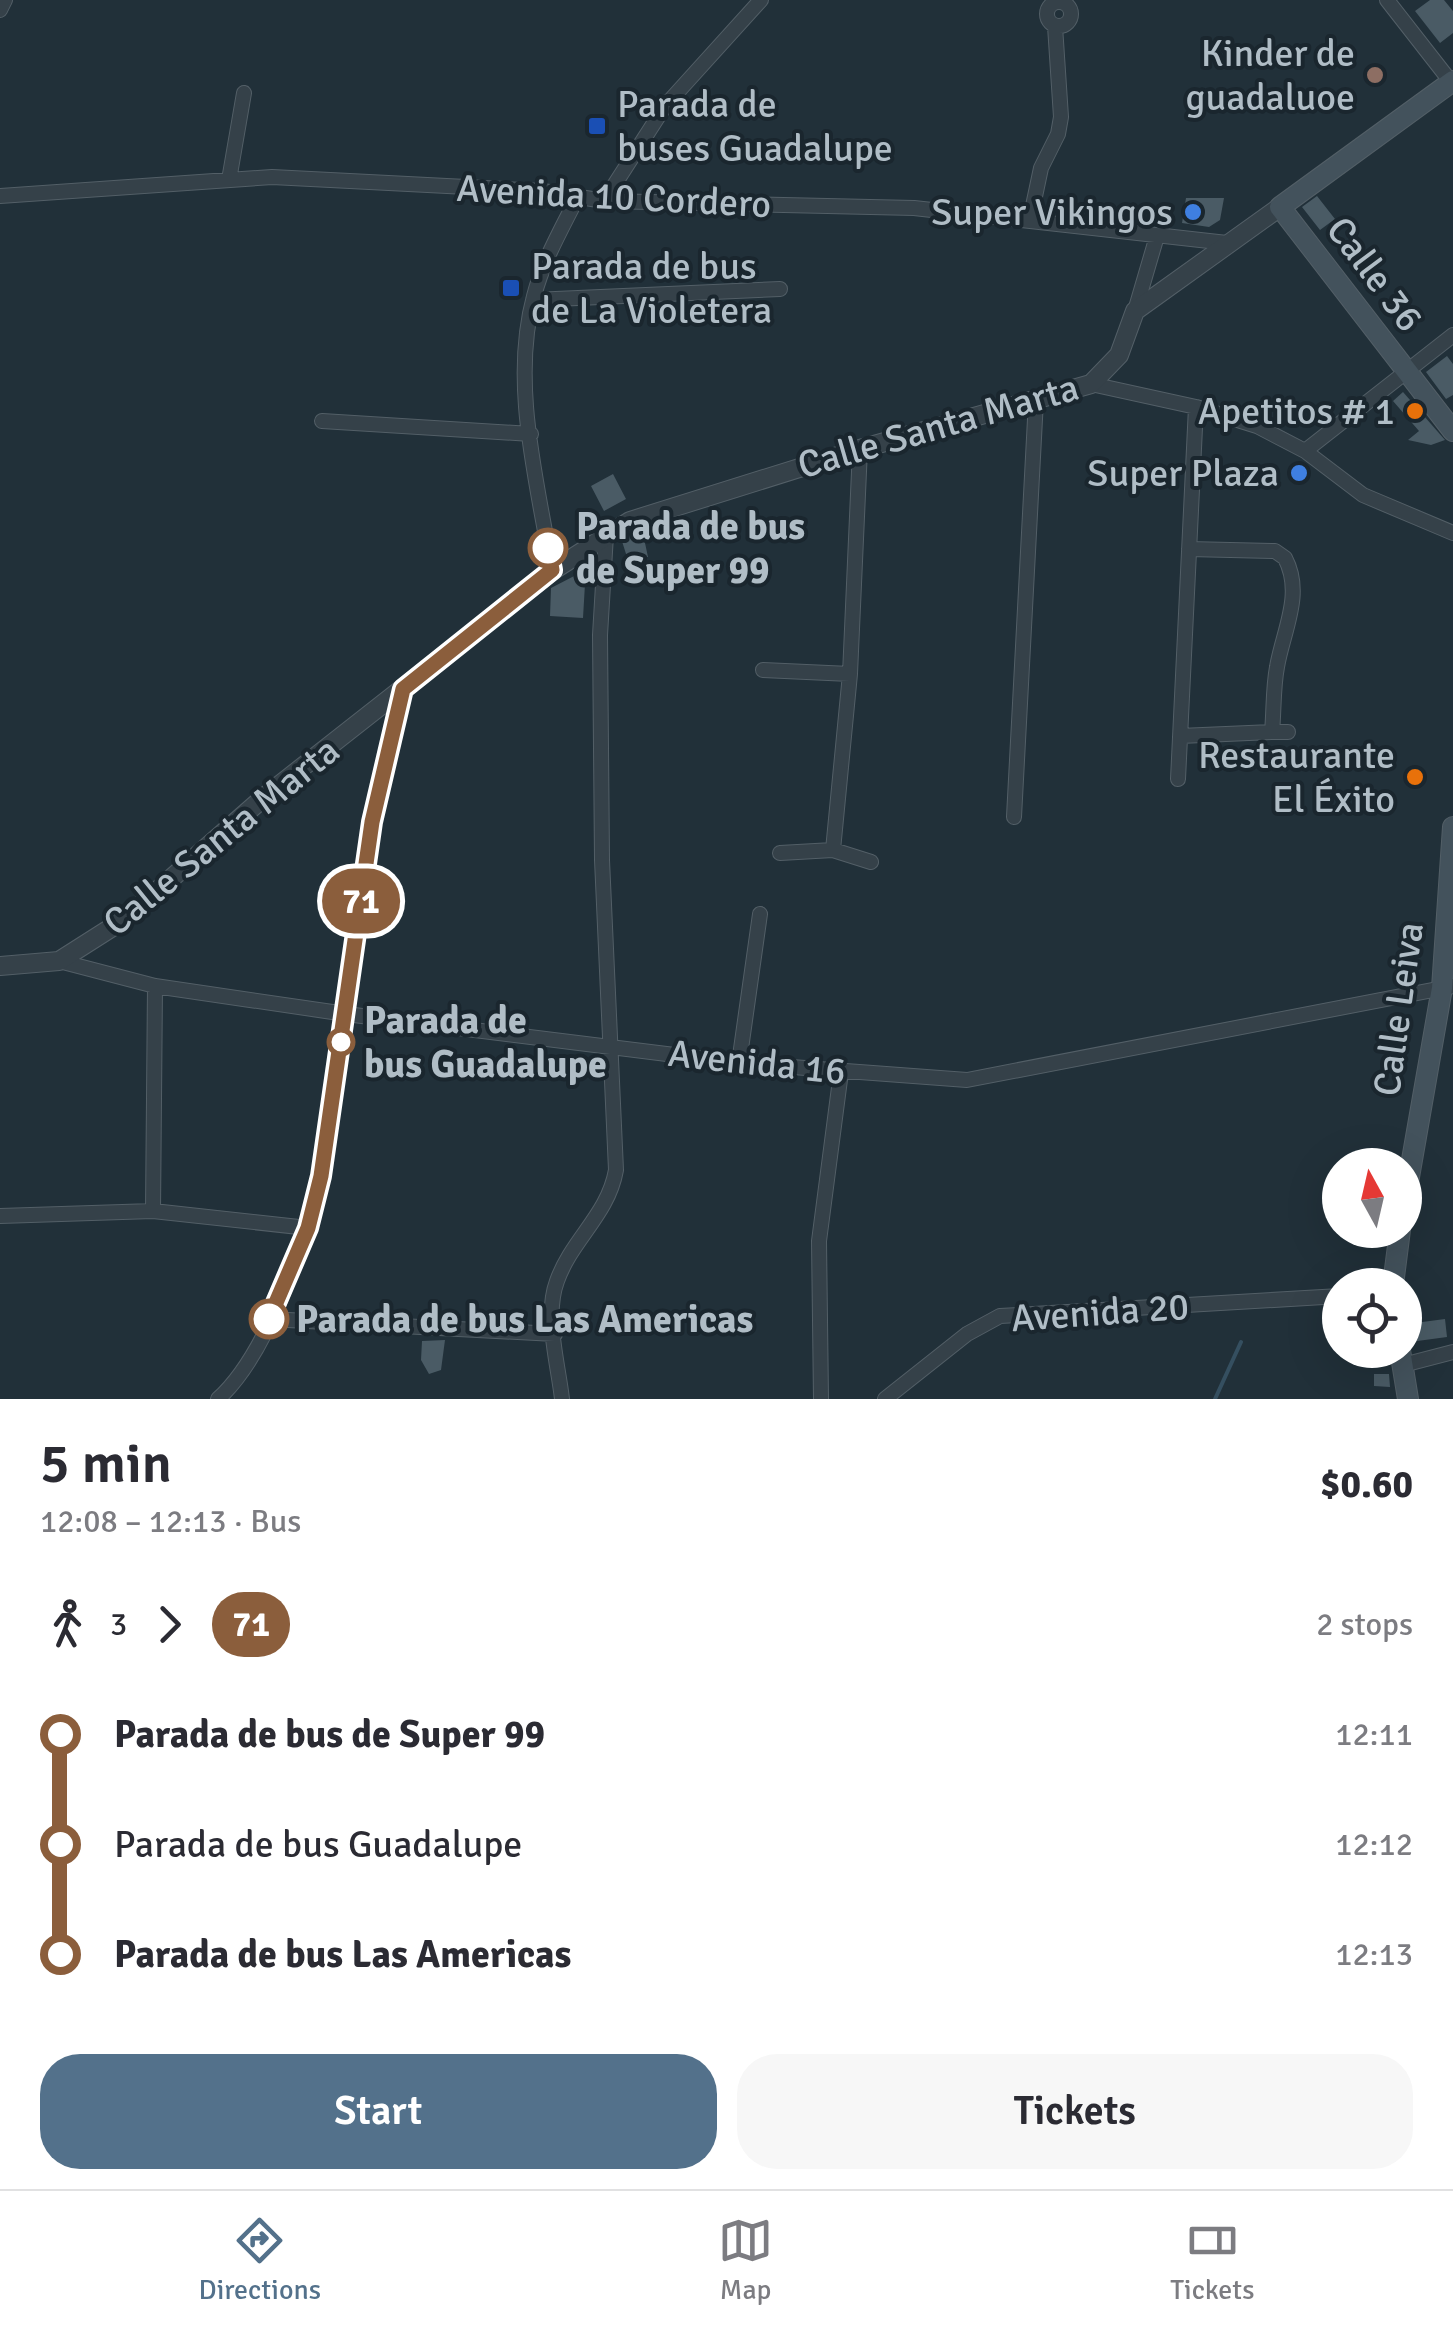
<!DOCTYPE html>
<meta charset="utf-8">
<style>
body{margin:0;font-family:Signika,sans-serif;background:#f7f7f7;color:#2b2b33;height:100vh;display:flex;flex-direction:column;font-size:38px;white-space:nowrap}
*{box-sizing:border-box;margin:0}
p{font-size:32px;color:#7c7c81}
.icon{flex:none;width:55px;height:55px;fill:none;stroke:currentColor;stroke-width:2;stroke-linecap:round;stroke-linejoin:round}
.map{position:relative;height:1399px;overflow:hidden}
.panel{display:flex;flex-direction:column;background:#fff;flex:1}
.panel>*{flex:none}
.badge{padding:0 20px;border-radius:32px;font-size:35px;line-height:65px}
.needle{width:65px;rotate:352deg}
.fabs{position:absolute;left:1322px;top:1148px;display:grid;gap:20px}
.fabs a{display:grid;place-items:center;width:100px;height:100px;border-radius:50%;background:#fff;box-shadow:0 10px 40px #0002;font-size:50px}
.map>.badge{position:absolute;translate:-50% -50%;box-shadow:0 0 0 5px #fff}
.legs{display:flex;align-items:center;gap:15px;height:110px;padding:0 40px;font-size:32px}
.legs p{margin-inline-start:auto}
.overview{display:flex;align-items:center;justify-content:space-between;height:170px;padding:0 40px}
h1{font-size:55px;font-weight:600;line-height:75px}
.primary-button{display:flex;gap:20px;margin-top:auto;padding:20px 40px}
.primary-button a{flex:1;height:115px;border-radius:40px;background:#53718b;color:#fff;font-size:40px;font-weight:600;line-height:115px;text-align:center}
.primary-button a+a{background:#f7f7f7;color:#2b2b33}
ul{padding:0 40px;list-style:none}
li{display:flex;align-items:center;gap:35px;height:110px;font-size:38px}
li i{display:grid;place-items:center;width:15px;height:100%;margin:0 12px;background:currentColor}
li i::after{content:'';width:25px;height:25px;margin:-12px;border:8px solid;border-radius:50%;background:#fff}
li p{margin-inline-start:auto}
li:first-child i{background:linear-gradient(#0000 50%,currentColor 0)}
li:last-child i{background:linear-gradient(currentColor 50%,#0000 0)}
.tabs{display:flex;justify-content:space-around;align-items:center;height:140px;border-top:2px solid #e1e1e2;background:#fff;font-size:28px;color:#7c7c81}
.tabs a{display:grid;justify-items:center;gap:5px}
.tabs .active{color:#53718b}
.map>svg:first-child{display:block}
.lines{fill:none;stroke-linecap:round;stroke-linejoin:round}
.stream{stroke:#354f60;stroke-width:4}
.building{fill:#4a5b65}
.minor-casing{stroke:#535f67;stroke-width:16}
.tertiary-casing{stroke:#535f67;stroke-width:20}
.secondary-casing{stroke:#535f67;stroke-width:22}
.minor{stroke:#354149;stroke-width:14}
.tertiary{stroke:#354149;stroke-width:18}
.secondary{stroke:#43525c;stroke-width:20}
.line-1-casing{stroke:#fff;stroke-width:22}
.line-1{stroke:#8b5e3c;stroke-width:15}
.education-dot{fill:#8d6e63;stroke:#1a262e;stroke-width:4}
.transit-dot{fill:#1a4fb4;stroke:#1a262e;stroke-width:4}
.shop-dot{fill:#3f7fe0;stroke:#1a262e;stroke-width:4}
.food-dot{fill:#e8710a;stroke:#1a262e;stroke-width:4}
.stop-1-dot{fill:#fff;stroke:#8b5e3c;stroke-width:5}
.labels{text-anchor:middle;stroke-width:8;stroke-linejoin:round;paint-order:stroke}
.poi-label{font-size:38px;fill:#b0bdc6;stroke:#1a262e;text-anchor:end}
.street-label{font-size:38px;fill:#b0bdc6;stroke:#1a262e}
.stop-label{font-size:38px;font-weight:bold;fill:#b0bdc6;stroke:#1a262e;text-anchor:start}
</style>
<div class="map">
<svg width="1453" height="1399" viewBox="0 0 1453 1399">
<rect width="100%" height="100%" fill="#213039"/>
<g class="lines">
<path class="stream" d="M1215 1399 1241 1342"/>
</g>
<path class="building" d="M1430 0H1444L1453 11V33L1440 43 1415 11Z
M1317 196 1335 219 1320 230 1302 207Z
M1186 198H1224L1220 220 1209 227 1182 223Z
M1447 356 1453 364V395L1446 399 1426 372Z
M1403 392 1445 440 1431 445 1408 440 1419 431 1393 401Z
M613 474 626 499 604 511 591 486Z
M642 529 648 557H627L620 535Z
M578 574 585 584 583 618 550 616 551 588Z
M1405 770 1426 774 1425 783 1404 780Z
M1445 1319 1447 1337 1410 1342 1407 1324Z
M445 1340 441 1370 429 1374 421 1360 422 1341Z
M1374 1374H1389L1390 1387 1374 1386Z"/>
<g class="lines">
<g class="minor-casing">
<path id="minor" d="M1387 0 1451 82
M1047 14a12 12 0 1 1 24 0a12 12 0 1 1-24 0Z
M0 10 5 0
M229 180 244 93
M0 196 272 177 543 191 604 201 914 208 1227 243
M604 201 665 106 761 0
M1030 220 1041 168 1058 134 1061 117 1055 26
M533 300 780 289
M1135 311 1157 236
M1091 384 1196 407 1257 426 1305 451 1363 495 1453 533
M322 421 531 434
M1305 451 1453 335
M552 571C538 484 510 384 534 296 543 261 561 230 577 198
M763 670 850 674
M1272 732H1288
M1180 736 1272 732C1274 710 1273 688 1277 667 1283 631 1304 594 1285 558L1275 551 1189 549
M1178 779 1196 407
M1014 817 1036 400
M833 850 850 674 860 449
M780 853 833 850 871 862
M59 961 155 986 346 1014 739 1063 967 1080 1453 986
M739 1063 760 914
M153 1211 155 986
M0 1216 153 1211 308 1228
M269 1319 555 1334
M1403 1365 1453 1352
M218 1399C269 1353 304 1242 321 1176L372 822 403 689
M562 1399C558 1363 544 1316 557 1281 572 1239 608 1215 616 1170L602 860 600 635 606 535
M821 1399 819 1241 841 1072
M885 1399 967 1334 1000 1316 1340 1296"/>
</g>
<g class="tertiary-casing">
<path id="tertiary" d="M0 966 59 961 125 919 263 798 552 571 630 521 860 449 1091 384 1119 355 1135 311 1280 207"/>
</g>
<g class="secondary-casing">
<path id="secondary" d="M1453 81 1280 207 1453 431
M1405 1200 1442 988 1453 827
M1393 1285 1400 1230
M1400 1350 1408 1399"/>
</g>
<use href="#minor" class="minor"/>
<use href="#tertiary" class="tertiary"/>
<use href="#secondary" class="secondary"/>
</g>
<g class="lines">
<g class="line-1-casing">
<path id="line-1" d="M269 1319 308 1228 321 1176 372 822 403 689 552 570 548 548"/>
</g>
<use href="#line-1" class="line-1"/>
</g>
<circle class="education-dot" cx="1375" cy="75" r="10"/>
<g class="transit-dot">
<rect x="587" y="116" width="20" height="20" rx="5"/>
<rect x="501" y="278" width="20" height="20" rx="5"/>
</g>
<g class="shop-dot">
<circle cx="1193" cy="212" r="10"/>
<circle cx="1299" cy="473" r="10"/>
</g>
<g class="food-dot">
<circle cx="1415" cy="411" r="10"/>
<circle cx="1415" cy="777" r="10"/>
</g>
<g class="stop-1-dot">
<circle cx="548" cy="548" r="18"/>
<circle cx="341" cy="1042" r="12"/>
<circle cx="269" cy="1319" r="18"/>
</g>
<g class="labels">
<g class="poi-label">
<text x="1355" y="66">Kinder de<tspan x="1355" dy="44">guadaluoe</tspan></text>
<text x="617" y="117" text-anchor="start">Parada de<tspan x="617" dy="44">buses Guadalupe</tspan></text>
<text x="1173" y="225">Super Vikingos</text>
<text x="531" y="279" text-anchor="start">Parada de bus<tspan x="531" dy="44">de La Violetera</tspan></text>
<text x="1395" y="424">Apetitos # 1</text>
<text x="1279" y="486">Super Plaza</text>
<text x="1395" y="768">Restaurante<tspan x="1395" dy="44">El Éxito</tspan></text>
</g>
<g class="street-label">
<text transform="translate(614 196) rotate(3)" y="13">Avenida 10 Cordero</text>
<text transform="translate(1375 274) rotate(53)" y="13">Calle 36</text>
<text transform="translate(938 426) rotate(-16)" y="13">Calle Santa Marta</text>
<text transform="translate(221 836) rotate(-39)" y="13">Calle Santa Marta</text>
<text transform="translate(1398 1009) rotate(-82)" y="13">Calle Leiva</text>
<text transform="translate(757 1062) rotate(6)" y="13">Avenida 16</text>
<text transform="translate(1100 1312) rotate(-4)" y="13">Avenida 20</text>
</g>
<g class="stop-label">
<text x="576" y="539">Parada de bus<tspan x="576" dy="44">de Super 99</tspan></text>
<text x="364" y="1033">Parada de<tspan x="364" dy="44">bus Guadalupe</tspan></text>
<text x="296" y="1332">Parada de bus Las Americas</text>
</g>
</g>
</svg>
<div class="fabs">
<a><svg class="needle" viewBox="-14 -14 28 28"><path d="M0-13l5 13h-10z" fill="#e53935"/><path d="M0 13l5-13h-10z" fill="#7c7c81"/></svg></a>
<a><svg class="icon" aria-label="locate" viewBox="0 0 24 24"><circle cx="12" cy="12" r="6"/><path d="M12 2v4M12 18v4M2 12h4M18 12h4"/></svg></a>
</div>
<b class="badge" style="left:361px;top:901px;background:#8b5e3c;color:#fff">71</b>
</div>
<section class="panel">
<div class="overview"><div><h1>5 min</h1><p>12:08 – 12:13 · Bus</p></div><b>$0.60</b></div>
<div class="legs"><svg class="icon" aria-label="walk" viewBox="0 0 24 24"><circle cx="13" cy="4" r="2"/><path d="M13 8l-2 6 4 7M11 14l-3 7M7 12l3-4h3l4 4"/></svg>3<svg class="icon" aria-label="forward" viewBox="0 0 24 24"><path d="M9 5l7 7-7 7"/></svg><b class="badge" style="background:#8b5e3c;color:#fff">71</b><p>2 stops</p></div>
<ul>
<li><i style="color:#8b5e3c"></i><b>Parada de bus de Super 99</b><p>12:11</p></li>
<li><i style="color:#8b5e3c"></i><span>Parada de bus Guadalupe</span><p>12:12</p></li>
<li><i style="color:#8b5e3c"></i><b>Parada de bus Las Americas</b><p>12:13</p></li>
</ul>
<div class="primary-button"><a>Start</a><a>Tickets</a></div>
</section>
<nav class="tabs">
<a class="active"><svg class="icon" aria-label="directions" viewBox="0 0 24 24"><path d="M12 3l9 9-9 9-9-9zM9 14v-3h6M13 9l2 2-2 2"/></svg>Directions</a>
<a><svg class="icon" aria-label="map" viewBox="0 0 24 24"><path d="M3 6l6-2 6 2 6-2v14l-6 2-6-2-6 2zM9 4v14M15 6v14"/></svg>Map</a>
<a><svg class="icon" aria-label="tickets" viewBox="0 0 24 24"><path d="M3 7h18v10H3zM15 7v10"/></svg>Tickets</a>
</nav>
